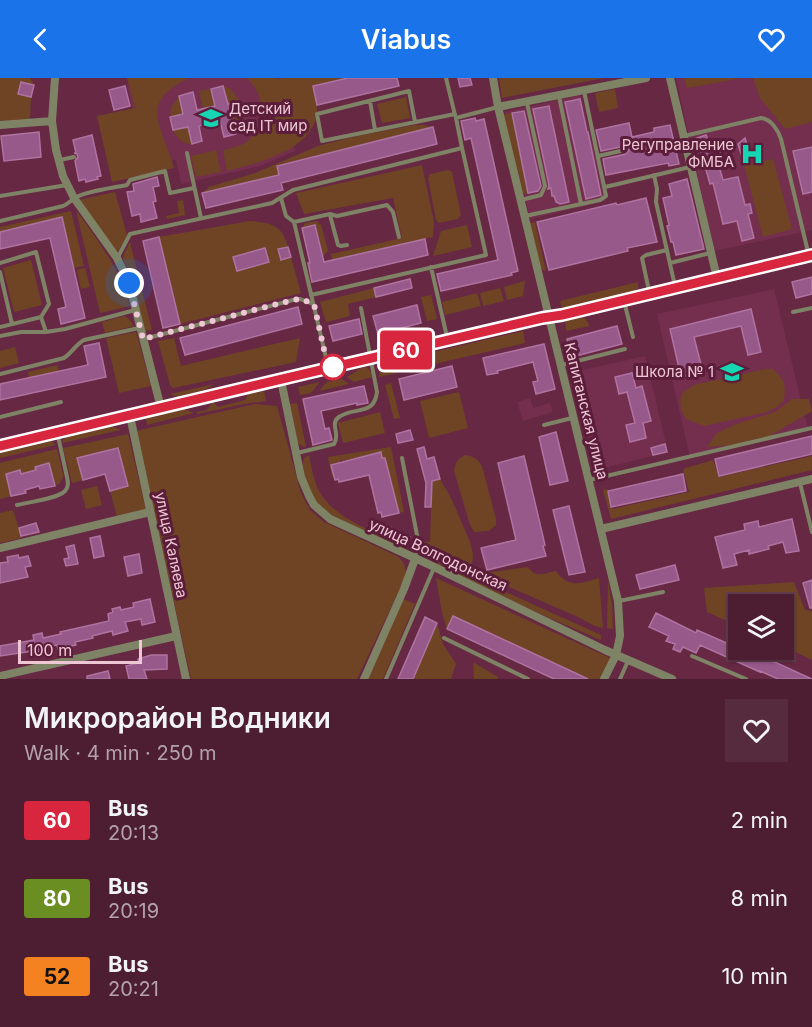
<!DOCTYPE html>
<meta charset="utf-8">
<style>
body{margin:0;font-family:Inter,sans-serif;background:#572b3e;color:#f1f3f6;height:100vh;display:flex;flex-direction:column;font-size:22px;white-space:nowrap}
*{box-sizing:border-box;margin:0}
p{font-size:20px;color:#b3a2ac}
.icon{flex:none;width:33px;height:33px;fill:none;stroke:currentColor;stroke-width:2;stroke-linecap:round;stroke-linejoin:round}
.map{position:relative;height:601px;overflow:hidden}
.drawer{display:flex;flex-direction:column;background:#4d1e32;flex:1}
.drawer>*{flex:none}
.badge{padding:0 12px;border-radius:4px;font-size:21px;line-height:39px}
.controls{position:absolute;left:728px;top:516px;display:grid;gap:12px}
.controls a{display:grid;place-items:center;width:66px;height:66px;border-radius:0px;background:#4d1e32;box-shadow:0 2px 4px #0004,0 0 0 2px #643c4d;font-size:30px}
.scale{position:absolute;left:18px;bottom:15px;width:124px;box-sizing:border-box;padding-left:6px;border:3px solid #eec7d4;border-top:0;font-size:16px;line-height:21px;white-space:nowrap;color:#eec7d4;-webkit-text-stroke:4px #5b1d39;paint-order:stroke}
.you{position:absolute;width:30px;height:30px;margin:-15px;border:4px solid #fff;border-radius:50%;background:#1a73e8;box-shadow:0 0 0 9px #1a73e833}
.map>.badge{position:absolute;translate:-50% -50%;box-shadow:0 0 0 3px #fff}
.round{display:grid;place-items:center;flex:none;width:63px;height:63px;border-radius:0px;background:#572b3e}
.headline{display:flex;align-items:center;justify-content:space-between;height:102px;padding:0 24px}
h1{font-size:28px;font-weight:600;line-height:45px}
ul{padding:0;list-style:none}
li{display:flex;align-items:center;gap:18px;height:78px;padding:0 24px}
li div{flex:1}
li b{display:block;font-size:22px}
li em{font-style:normal}
li .badge{min-width:66px;font-weight:700;text-align:center}
header{display:flex;justify-content:space-between;align-items:center;height:78px;padding:0 24px;background:#1a73e8;color:#fff;font-size:27px;font-weight:600}
.map>svg:first-child{display:block}
.built{fill:#742e4e}
.green{fill:#6e4425}
.building{fill:#97588a;stroke:#af73a1;stroke-width:1.5}
.lines{fill:none;stroke-linecap:round;stroke-linejoin:round}
.service{stroke:#7e8366;stroke-width:4}
.minor{stroke:#7e8366;stroke-width:8}
.secondary{stroke:#a0a778;stroke-width:12}
.line-casing{stroke:#fff;stroke-width:14}
.line{stroke:#d7263d;stroke-width:9}
.walk{stroke:#eec7d4;stroke-width:6;stroke-dasharray:0 10.8}
.stop-dot{fill:#fff;stroke:#d7263d;stroke-width:3}
.labels{text-anchor:middle;stroke-width:6;stroke-linejoin:round;paint-order:stroke}
.poi-label{font-size:15px;fill:#eec7d4;stroke:#5b1d39;text-anchor:end}
.street-label{font-size:15px;fill:#eec7d4;stroke:#5b1d39}
</style>
<header><svg class="icon" aria-label="back" viewBox="0 0 24 24"><path d="M15 5l-7 7 7 7"/></svg>Viabus<svg class="icon" aria-label="heart" viewBox="0 0 24 24"><path d="M12 20l-8-8c-3-5 5-10 8-4 3-6 11-1 8 4z"/></svg></header>
<div class="map">
<svg width="812" height="601" viewBox="0 0 812 601">
<rect width="100%" height="100%" fill="#672843"/>
<path class="built" d="M154 0H278L295 73 260 88 181 106 176 82 145 89 127 7Z
M676 0H812V152L714 173Z
M581 17 606 123 530 141 505 34Z
M774 211 808 351 690 379 657 236Z
M645 278 668 374 597 392 574 294Z
M530 320 533 330 550 325 553 334 523 343 517 324Z"/>
<path class="green" d="M0 0H30L34 7 21 4 18 15 31 19 30 41 0 43Z
M127 0H189C136 25 163 49 174 90L112 104 97 38 135 30Z
M246 0H276V1L282 0H348L313 8C314 14 317 21 317 27 320 71 260 84 227 93L223 72C232 70 243 68 250 61 264 48 265 21 253 7 251 4 249 2 246 0Z
M499 0H604L502 20Z
M684 0H742L687 10Z
M753 0H812V44L785 51 760 20Z
M223 8 231 11 240 23 228 26Z
M211 11 215 28 203 31 199 13Z
M615 11 618 30 599 34 595 15Z
M179 18 183 36 170 39 171 30Z
M406 19 410 40 382 45 377 26Z
M243 35V45L236 56 232 37Z
M512 35 528 115 521 116 502 37Z
M415 47H423L433 49 277 87 279 97 202 115 209 109 255 95 318 68 357 58Z
M188 49 192 66C182 66 177 60 173 52Z
M216 72 221 94 196 99 191 78Z
M773 81 792 151 763 159 744 87Z
M422 87 434 144 433 159 332 182 331 176 402 160 393 120 304 136 296 115Z
M448 92 452 94 461 137 458 141 439 145 436 142 428 100 430 96Z
M115 114 127 157 119 172 117 173 78 122Z
M183 122 185 137 167 141 166 138 179 135 177 123Z
M76 132C97 162 121 191 130 228L100 235Z
M71 133 84 188 74 190 62 140 0 154V149Z
M250 143C271 145 282 146 288 169L279 171 281 182 291 179 301 215 180 246 159 159Z
M317 143 321 147 328 173 323 178 316 147 302 150 305 145Z
M535 144 546 193 543 192 540 189 530 145Z
M467 147 472 169 433 178 441 153Z
M130 164 152 252 145 253 133 204 123 181 124 176Z
M31 182 42 227 14 234 3 190Z
M85 190 90 209 81 211 77 192Z
M525 203 523 218 507 222 504 209Z
M638 204V210L634 213 562 231 560 223Z
M374 210 376 219 348 226 350 238 326 244 320 224Z
M500 210 504 223 483 228 480 215Z
M477 215 481 228 445 237 442 224Z
M431 217 437 241 427 243 421 219Z
M124 238 129 241 134 248 105 255 102 244Z
M584 239 590 248 566 253 565 242Z
M523 253 525 265 379 299 380 290 387 285Z
M136 254 151 308 119 315 106 260Z
M174 260 181 288 300 260 296 284 173 310 170 307 158 263Z
M15 269 19 285 0 290V273Z
M57 287 59 293 29 300 28 294Z
M363 289C370 289 371 294 372 299L354 304 347 299Z
M765 291H773C785 302 786 307 784 322L777 329 767 334 704 348 686 341 681 332 680 322 683 314 694 307Z
M342 301 349 306 319 313 327 304Z
M320 304 311 315 300 317 298 309Z
M391 305 400 340 394 341 385 307Z
M214 306 205 312 177 319 170 316Z
M264 313 266 323 244 326 197 336V334L207 332 213 324 218 329 245 322 248 316Z
M459 314 468 350 429 360 420 323Z
M792 321H809L812 333 768 359 733 367 707 369 717 355 736 346 775 334Z
M297 325 306 369 302 368 298 365 290 326Z
M255 326 277 328 301 415 310 432 324 444 397 478C405 484 407 491 405 500L357 601H191L136 353Z
M184 331 194 335 147 347 146 340Z
M380 334 385 355 343 365 338 345Z
M108 349H114L121 352 62 365 63 362 68 358Z
M128 356 146 432 117 439 110 413 128 408 118 370 77 380 83 402 72 405 63 370Z
M51 363 56 367 0 380V375Z
M391 369 404 434 398 435 385 380H382L381 374 343 383 342 382H340V385L331 387 334 398 332 399 328 379Z
M57 371 63 396V400L59 406 55 408 49 385 36 389V392L21 396 20 393 6 396 11 418 0 421V385Z
M309 377C311 387 313 399 317 409 331 441 377 454 406 468L404 472 334 439C328 435 321 430 316 424 311 416 300 392 303 384 304 379 306 379 309 377Z
M465 377C474 378 477 381 482 388L496 441V447L489 453 474 454 470 447 454 393C455 385 458 381 465 377Z
M812 378V392L611 441 603 412 607 411 612 431 689 414 683 391 713 382 719 399Z
M440 401 452 422 470 464 473 476 472 489 425 469 424 464H430L432 403Z
M97 408 102 427 86 431 81 412Z
M13 432 22 460 0 465V435Z
M435 482 601 557V562L547 539 433 486Z
M528 489C536 501 545 495 556 493 568 511 582 505 599 500L603 550 595 548 578 539 479 496Z
M436 500 612 581 601 601H588L454 538 447 551 442 535Z
M608 503 612 527 613 551 607 550Z
M794 504 805 532 812 533V582L783 568V526H738V548L707 534 704 510Z
M403 521 415 526 383 601H368Z
M437 545 443 566 456 586 451 601H413Z
M473 584 498 599 497 601H474Z"/>
<path class="building" d="M348 0H397L399 8 317 27 313 8Z
M458 0H470L472 7 460 9Z
M21 4 34 7 31 19 18 16Z
M125 8 130 28 114 32 109 12Z
M223 8 228 26 240 23 243 35 232 37 236 56 224 59 220 43 199 48 202 63 192 66 188 49 173 52 170 39 183 36 179 18 193 14 197 32 215 28 211 11Z
M580 21 587 54H588L601 117 586 121 565 24Z
M549 28 569 124 560 126 556 124 554 118H552L551 110 548 111 549 107 533 31Z
M524 33 541 108 538 113 528 115 512 35Z
M475 40 476 43 484 41 518 193 511 195 512 197 441 213 437 196 498 182 471 60 465 62 461 43Z
M629 45 632 59 654 54V50L670 47 679 86 669 88 668 85 606 97 603 81 626 76 629 72 628 69 625 68 601 73 596 52Z
M433 49 437 66 281 105 283 112 206 130 202 115 279 97 277 88Z
M39 54 41 79 4 83 1 58Z
M92 57 101 98 97 99 98 101 86 104 85 101 79 103 75 83 78 79 77 76 74 75H76L73 62Z
M706 57 709 65 717 63 721 77 716 78 723 102 738 99 745 127 750 126 752 135 748 136 754 160 742 163 737 143 723 146 713 105 710 106 697 60Z
M745 60 749 74 741 76 738 66Z
M812 69V114L803 116 793 73Z
M157 99 159 108 153 109 156 123 153 124 157 140 141 144 140 136 132 138 127 114 134 113 133 106Z
M687 101 704 171 676 177 673 164H671L667 148 669 147 663 120 672 118 669 106Z
M646 120 657 164 627 170 628 173 549 192 537 144 616 125 617 127Z
M62 139 85 240 61 246 58 231 66 229 50 160 0 171V154Z
M315 147 324 184 425 161 428 177 312 204 308 185H310L302 150Z
M159 159 180 246 163 250 143 163Z
M288 169 291 179 281 182 278 171Z
M265 170 269 184 237 193 233 179Z
M812 199V216L796 220 792 204Z
M410 201 412 210 376 219 374 210Z
M417 227 421 245 378 256 373 238Z
M298 229 302 246 185 277 180 260Z
M751 231 761 274 748 277 741 248 694 259 703 294 681 299 670 251Z
M359 241 362 256 333 263 329 248Z
M617 248 622 266 572 279 567 261Z
M99 265 106 299 0 322V306L88 287 84 268Z
M544 266 555 311 536 316 533 304 538 303 533 284 497 293 498 295 487 297 483 280Z
M452 288 457 309 404 322 399 301Z
M632 295 636 310 642 308 651 343 643 345 646 360 630 364 626 347 635 345 627 314 619 316 615 299Z
M364 308 368 325 357 327V325L321 333 325 351 329 350 332 362 313 367 303 321Z
M410 352 413 362 398 365 396 356Z
M556 354 568 403 550 407 539 359Z
M812 358V376L719 398 715 381Z
M665 366 667 374 653 377 651 370Z
M424 369 427 381 434 379 440 401 432 403 431 429H425L426 405 417 371Z
M118 370 128 408 110 413 105 396 83 402 77 380Z
M381 374 382 380H385L399 435 382 439 381 434 378 435 369 397 339 404 338 401 335 402 331 387Z
M524 378 545 467 543 468 546 478 487 492 481 470 516 462 498 385Z
M49 385 55 408 40 411 39 408 25 412 26 415 11 418 6 396 20 392 21 396 36 392 35 389Z
M683 396 686 413 611 429 608 413Z
M569 428 585 494 569 497 553 432Z
M792 441 799 473 786 475 783 464 768 468 769 471 749 476V472L734 476 737 487 723 490 715 459 745 452 744 446 758 443 759 449Z
M36 445 39 454 21 458 19 450Z
M386 447 410 459 408 465 383 454Z
M100 458 104 478 94 480 90 460Z
M74 467 78 486 66 488 64 481 69 480 66 469Z
M139 476 142 495 128 498 124 479Z
M18 477 19 480 28 478 31 488 25 489 28 499 0 505V485L8 484 7 479Z
M675 487 679 502 640 511 636 497Z
M812 502V530H810L803 505Z
M150 521 155 544 142 547 141 541 125 544 128 553 113 557 112 553 92 558 93 560 75 564 76 567 58 571 57 567 42 570V573L33 574V573L0 578V568L34 562 33 557 42 555 43 560 61 556 60 554 109 543 108 536 113 534 112 531 120 529 121 532 134 529 133 525Z
M656 535 696 555 697 552 738 570V572L765 583 766 580 812 601H778L760 593V594L700 567 696 575 683 569 680 574 673 571 675 566 666 563 669 558 649 549Z
M453 538 588 601H554L447 551Z
M425 539 437 545 413 601H398Z
M151 577H167V591L144 592 147 601H129L126 588 138 585V581Z
M108 593 110 601H87V598Z"/>
<g class="lines">
<path class="service" d="M446 0 455 37
M559 18 581 126
M370 23 375 52
M415 44 409 13 317 36 322 63 455 36
M684 58 761 40C771 41 778 52 781 61L808 174
M462 70 456 40 498 29
M187 75 201 140
M598 78 625 72
M60 82 74 79
M654 97 657 111 656 124 675 208
M605 109 690 89
M0 118 67 107
M281 120 286 138 294 144
M521 122 541 117 545 108 527 25
M330 137 338 167 341 168 347 167
M525 138 600 122 606 118 584 13
M0 143 63 128C68 126 71 122 75 120 86 113 113 110 127 107L130 102 165 93 170 115 194 110
M118 179 130 156 272 125 293 112 462 70 486 177 311 217
M0 185 36 174 49 226 41 239
M670 185 710 175
M431 189 447 259
M0 194 12 246
M649 213 642 180 646 177 667 172
M624 223 633 259
M793 234 812 230
M0 249 41 239 46 254 65 251 135 232
M0 258 21 254H46
M144 261 293 222 300 221 313 226
M561 287 625 271
M328 288 294 144 330 136 337 138 387 127 393 134 399 159
M0 296 64 280C72 275 76 266 84 262L139 250
M0 339 61 324
M544 347 572 340
M297 375 334 366C341 356 329 346 339 339 354 328 374 339 377 314L361 230
M402 380 417 457V469L415 480
M589 402 812 350
M800 405 812 454
M17 427C29 424 57 421 65 413 69 409 68 404 67 399L58 358
M619 523 663 514
M444 560 528 601
M692 578 746 601
M386 601 434 490
M620 601 628 583"/>
<path class="minor" d="M55 0 52 43 56 72 63 98 74 120 117 180 129 205 161 330
M493 0 498 29 618 523 620 558 616 577 604 601
M670 0 717 200
M498 29 646 0
M0 47 52 43
M281 302 301 399 309 418 314 427 330 441 428 486 605 572 672 601
M130 338 186 601
M601 451 812 401
M0 470 150 434
M0 598 176 558
M364 601 404 511 415 481"/>
<path class="secondary" d="M0 368C181 325 361 282 542 240L562 237 812 177"/>
</g>
<g class="lines">
<g class="line-casing">
<path id="line" d="M0 368C181 325 361 282 542 240L562 237 812 177"/>
</g>
<use href="#line" class="line"/>
<path class="walk" d="M129 205 143 261 293 222 300 221 314 226 328 290 336 288 333 289"/>
</g>
<defs>
<g id="school-bare" transform="scale(1.8)"><path d="M0-5L7-2L0 1L-7-2ZM-4 1L0 2.5L4 1V4Q0 6-4 4Z" fill="#15d5b3" stroke="#5b1d39" stroke-width="2.5" paint-order="stroke"/></g>
<g id="hospital-bare" transform="scale(1.8)"><path d="M-5-5h3v3.5h4V-5h3V5h-3V1.5h-4V5h-3Z" fill="#15d5b3" stroke="#5b1d39" stroke-width="2.5" paint-order="stroke"/></g>
</defs>
<g fill-rule="evenodd">
<use href="#school-bare" x="211" y="40"/>
<use href="#hospital-bare" x="752" y="76"/>
<use href="#school-bare" x="732" y="294"/>
</g>
<circle class="stop-dot" cx="333" cy="289" r="12"/>
<g class="labels">
<g class="poi-label">
<text x="229" y="36" text-anchor="start">Детский<tspan x="229" dy="17">сад IT мир</tspan></text>
<text x="734" y="72">Регуправление<tspan x="734" dy="17">ФМБА</tspan></text>
<text x="714" y="299">Школа № 1</text>
</g>
<g class="street-label">
<text transform="translate(586 333) rotate(76)" y="5">Капитанская улица</text>
<text transform="translate(171 467) rotate(78)" y="5">улица Каляева</text>
<text transform="translate(438 477) rotate(25)" y="5">улица Волгодонская</text>
</g>
</g>
</svg>
<div class="controls">
<a><svg class="icon" aria-label="layers" viewBox="0 0 24 24"><path d="M12 4l9 5-9 5-9-5zM3 14l9 5 9-5"/></svg></a>
</div>
<div class="scale">100 m</div>
<div class="you" style="left:129px;top:205px"></div>
<b class="badge" style="left:406px;top:272px;background:#d7263d;color:#fff">60</b>
</div>
<section class="drawer">
<div class="headline"><div><h1>Микрорайон Водники</h1><p>Walk · 4 min · 250 m</p></div><a class="round"><svg class="icon" aria-label="heart" viewBox="0 0 24 24"><path d="M12 20l-8-8c-3-5 5-10 8-4 3-6 11-1 8 4z"/></svg></a></div>
<ul>
<li><span class="badge" style="background:#d7263d;color:#fff">60</span><div><b>Bus</b><p>20:13</p></div><em>2 min</em></li>
<li><span class="badge" style="background:#6b8e23;color:#fff">80</span><div><b>Bus</b><p>20:19</p></div><em>8 min</em></li>
<li><span class="badge" style="background:#f58220;color:#111">52</span><div><b>Bus</b><p>20:21</p></div><em>10 min</em></li>
</ul>
</section>
